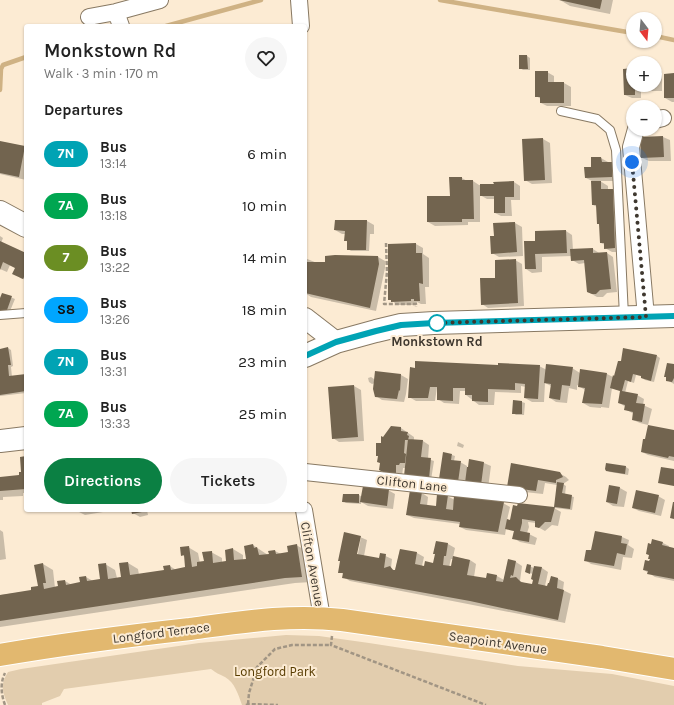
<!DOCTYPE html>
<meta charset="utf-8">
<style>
body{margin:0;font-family:Karla,sans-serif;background:#f6f6f6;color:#222;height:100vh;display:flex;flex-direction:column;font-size:15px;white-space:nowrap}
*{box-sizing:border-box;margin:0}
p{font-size:13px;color:#767676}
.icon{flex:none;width:22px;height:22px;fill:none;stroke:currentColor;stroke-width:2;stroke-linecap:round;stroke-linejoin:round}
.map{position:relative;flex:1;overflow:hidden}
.drawer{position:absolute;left:24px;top:24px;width:283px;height:488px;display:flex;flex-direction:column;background:#fff;border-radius:4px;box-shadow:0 1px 3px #0004}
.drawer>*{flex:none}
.badge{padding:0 8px;border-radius:13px;font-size:14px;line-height:26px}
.needle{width:26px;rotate:164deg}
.fabs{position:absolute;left:626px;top:12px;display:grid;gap:8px}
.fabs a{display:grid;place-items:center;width:36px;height:36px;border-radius:50%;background:#fff;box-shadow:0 1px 3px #0004;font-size:20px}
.you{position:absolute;width:20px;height:20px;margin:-10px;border:3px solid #fff;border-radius:50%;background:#1a73e8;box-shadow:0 0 0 6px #1a73e833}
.map>.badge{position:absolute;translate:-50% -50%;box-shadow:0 0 0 2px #fff}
h2{padding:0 20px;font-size:15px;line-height:36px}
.round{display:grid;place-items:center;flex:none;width:42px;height:42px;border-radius:21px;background:#f6f6f6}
.summary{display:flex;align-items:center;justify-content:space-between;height:68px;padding:0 20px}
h1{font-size:19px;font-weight:600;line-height:30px}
.action{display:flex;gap:8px;margin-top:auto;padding:8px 20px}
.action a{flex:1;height:46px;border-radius:24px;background:#0b8043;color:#fff;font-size:16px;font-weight:600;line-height:46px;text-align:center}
.action a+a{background:#f6f6f6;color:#222}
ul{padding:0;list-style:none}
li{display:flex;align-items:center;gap:12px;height:52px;padding:0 20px}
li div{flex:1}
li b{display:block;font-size:15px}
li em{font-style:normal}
li .badge{min-width:44px;font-weight:700;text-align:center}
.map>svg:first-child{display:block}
.green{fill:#e2cdae}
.shadow{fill:#0003;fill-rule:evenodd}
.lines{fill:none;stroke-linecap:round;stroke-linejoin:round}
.stream{stroke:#cfb284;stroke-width:4.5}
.building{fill:#72644f}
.service-casing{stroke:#887963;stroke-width:10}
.minor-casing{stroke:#887963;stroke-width:18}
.tertiary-casing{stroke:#887963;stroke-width:22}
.secondary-casing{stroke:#887963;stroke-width:24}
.trunk-casing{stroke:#fff;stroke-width:24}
.path{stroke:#a19584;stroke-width:2.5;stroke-dasharray:4 2;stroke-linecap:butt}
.service{stroke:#fff;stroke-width:8}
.minor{stroke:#fff;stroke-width:16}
.tertiary{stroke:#fff;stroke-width:20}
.secondary{stroke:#fff;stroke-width:22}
.trunk{stroke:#e2b86f;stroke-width:22}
.line-casing{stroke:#fff;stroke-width:9}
.line{stroke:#00a3b4;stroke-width:6}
.walk{stroke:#3f382f;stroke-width:4;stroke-dasharray:0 7.2}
.stop-dot{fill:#fff;stroke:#00a3b4;stroke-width:2}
.labels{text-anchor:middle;stroke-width:4;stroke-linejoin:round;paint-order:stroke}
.stop-label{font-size:13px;font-weight:bold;fill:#3f382f;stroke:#fcebd3}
.street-label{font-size:13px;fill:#3f382f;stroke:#fcebd3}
.park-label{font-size:13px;fill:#583c00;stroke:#fcebd3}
</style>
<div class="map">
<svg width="674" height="705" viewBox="0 0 674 705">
<rect width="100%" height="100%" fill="#fcebd3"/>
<path class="green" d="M286 635 319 636 369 643 518 666 612 674 674 686V705H242C238 694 235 683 225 677 219 674 216 673 211 669L64 689 60 696 42 703V705H8C2 691 0 685 8 672L21 669 199 643Z"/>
<path class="shadow" d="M560 0H613L610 14 570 6Z
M520 56H527L530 58V70H523L520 68Z
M655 68 662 72V91H641V98H632L625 95 633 69V85H655Z
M547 72 554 76V83H564L571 87V106H547L541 103V99L536 96Z
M674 75V102H672L665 98Z
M663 137 670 140 671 161H649L642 158 641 138Z
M543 139 550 143 552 183 532 184 525 180Z
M0 142 26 148V180L0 174Z
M601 158 608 162V163H612L618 167 619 181H600L608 186V190H613L620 194 621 252H612L605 248V245L601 243 600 225 598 223 597 207 593 205 592 181 586 178Z
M462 178 467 181H473L479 185H495L514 182 520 186V200H511L512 216H501L495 213V199H487L480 195V222H468V225L435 226 428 222 451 197Z
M336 221H367L374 225V234H370L369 251H351L348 249V242L345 240 346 234H342L335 230Z
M515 223 522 227 523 256 499 257 492 253 495 237 494 224Z
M566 231 572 235 573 250 593 249 599 253H607L613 257 617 292 607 293 603 297H597L590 293 588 292 585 263 579 264 572 260V256L542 257V272L532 273 526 269 536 242Z
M0 236 3 238 1 243 26 254V280L20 278 16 268 10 265 7 272 0 269Z
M416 244 423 248V254L429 258V287H425L426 304H421L417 302V305H398L389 299Z
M326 257H378L385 261V268L376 311 311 297 305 293V258L317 263 326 264Z
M515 260 522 264 524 306 488 308 482 304 496 278Z
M3 294 15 299 10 311 0 312V301Z
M8 348 11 350 13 366 11 367 12 377 26 375V393L0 396V350Z
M657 356 660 358 654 382 645 380 642 378V376L636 375 634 383 628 381 625 393 637 395 644 399 643 405 652 409 648 425 640 423 633 420 634 414 625 409 626 407 619 403 621 391 612 388 609 408 601 407V408L590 407 583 403 585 390 577 385V390L569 388 567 403 556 402 550 398 551 386 545 383 544 402H532L525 398 526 387 521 386V393L495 392 494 405H479L466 395V391H460L459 404 444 403 438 399V388L437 387 435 401H416L409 397 411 368 539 366 547 370 572 368 580 373 607 374 613 377Z
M674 365V384L667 380Z
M376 372 401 375 408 379 406 394 404 402 382 400 376 396Z
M371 377 374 379 375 383 372 384 369 382 368 378Z
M354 386 361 390 364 441 339 442 333 438Z
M514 401 522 402 525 403 524 415H516L513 413Z
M401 428 414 437V440L423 441 429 445 428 459 434 461 431 480 406 468H403L402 476H390L383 472 382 444Z
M674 431V461L648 455 642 452 646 441Z
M458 442 464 445 463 448 457 446Z
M452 455 455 456 454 461 460 462 467 466V468H469L470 461 484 463 491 466 488 488 443 480Z
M26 457V493H23V496L3 497V500H0V478L20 476 22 473Z
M626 467 629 469 628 475 610 472 606 470Z
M559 473 566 477 569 480 563 484 566 486 565 495 574 497 572 510 555 508 557 485 545 483 543 494 515 491 508 487Z
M610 486 620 488 627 492 624 507 613 506 607 502Z
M388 490 395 494 393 509 368 506 361 502V504L346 503 343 501 359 495 362 497Z
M422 493 428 497 427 506 437 507 447 496 455 500 503 503 510 507 507 520 511 521 554 508 561 512 558 526 552 525 545 531 536 526V523L528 522 529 527 527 533 537 538 535 545 520 542 513 538 514 531 506 529 505 535 466 530 460 527V524L414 518 407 515Z
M658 496 665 500 661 516 639 511 633 508Z
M79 510H103V512L85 515 79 512Z
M132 510H147L148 515 140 517 133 513Z
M254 510H266V511L258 512Z
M0 530 3 532 6 559 0 560Z
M595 532 622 537 629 540 628 545 634 549 632 558 623 557 621 570 591 564 585 560 592 552Z
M345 533 360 537 367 540 364 556 380 559 381 554 392 559 391 568 395 571 400 550 417 553 424 557 422 566 425 567 426 562 434 564 436 554 434 553 436 542 448 544 455 548 453 557 470 560 476 564 474 577 487 580 488 574 497 576 504 580 508 561 516 562 522 566 520 581 524 583 533 585 534 580 532 579 533 574 526 572 527 565 534 568V567L542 568 548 572 545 586 548 587 549 584H550L552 577 558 579 564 582 563 590 571 594 565 623 350 581 343 577 344 574 339 572 341 562 339 560ZM359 537H361L357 559 355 558ZM451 559H453L452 567H449Z
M652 541 663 543 669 546V548L674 549V581L655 577 644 570 650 563V555L647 554Z
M253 545 268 555 275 551 281 554 289 553 296 545 307 551 312 582 295 583 0 627V595L31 591 39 587 43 564 53 570 55 588 59 587 65 581 72 585 81 583 86 577 93 581 102 580 105 564 115 570 117 578 122 577 128 563 138 569 139 575 165 571 164 567 170 566 176 570 187 568 185 557 182 555 188 547 198 553 200 563 205 562 211 552 222 558V562H228L233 549 243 555V560H247Z"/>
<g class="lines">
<path class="stream" d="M440 0 633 33
M166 26 261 0
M655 36 674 40
M0 90 1 69 3 65 26 57"/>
</g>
<path class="building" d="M559 0H602L600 9Z
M519 55H527L528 69H519Z
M633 68V85H656V87L635 88V95H624L623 69Z
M535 71H548V82H564V103H540V97H535Z
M674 73V98H664V74Z
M663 136 664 157 641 158 640 137Z
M543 138 545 180 524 181 522 139Z
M0 141 25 146 19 177 0 173Z
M591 157H601L602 162H612V177L585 178 584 167H591Z
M449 177H462V180H473L474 219H462V222H427V196H450Z
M514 181V197H505V213H494V196H480V184H494L493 182Z
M591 181H601V189H613L615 248 604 249V243H600L599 224H597L596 205H592Z
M335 220H367L366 250H347V241H344L345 231 334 230Z
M515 222 517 252 491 254 490 236H494L493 223Z
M566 230 567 253 535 254 536 269H525L524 241H535V231Z
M0 241 26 253V273L23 279 12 274 15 268 3 262 0 270Z
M416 243V253H422L423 284 419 283 420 301H414V299H411V301L391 302V300H388V244Z
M593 248V253L607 252 611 289 600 290 596 294H592L587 292 584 260 571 261 570 249Z
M335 255 378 256 379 264 370 308 305 293V257H307V262H325V256Z
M516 259 518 303 481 305 480 278H495V260Z
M2 293 12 296 7 310 0 311V298Z
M8 347 11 365H8L9 376 26 374V391L0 395V349Z
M623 348 657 355 651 381 641 378V376L633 374 631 382 625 380 622 391 638 394 636 403 645 404 642 422 632 420 633 412 624 410 625 405 618 403 620 391 610 388 613 375 614 376 618 361H621Z
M415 361 498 365V363L540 365 538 399 524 398 525 384 515 383V390L488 389V402L472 401V395H465V388H453V401L437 400V387H430L428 398H408L410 367 415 368Z
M667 363 674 364V378L672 382 666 381V377H664Z
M546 364 573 367 570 386 562 385 560 400 549 398 551 384 544 383Z
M580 369 607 373 602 404 582 403 585 388 578 387Z
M375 371 401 374 400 391 399 390 397 399 375 397 373 389Z
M354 385 358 437 332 439 328 387Z
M513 400 522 401V414H512Z
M648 425 674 430V457L669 456 668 458 641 452 643 439H645Z
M391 426 401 427V431L408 432 407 435 409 436 408 440H405L404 453 406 454 405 463H400L399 465H396V473L393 474 383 472 379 470 380 463 377 462 378 456H376V443H381V436L383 437Z
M408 439 423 440 421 457 431 458 429 479 404 476Z
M443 452 452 454 451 460 461 461 458 482 439 479Z
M26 456V489L0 491V477L19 475V472H21L20 457Z
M469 459 484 462 481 485 465 483 467 467H468Z
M511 463 560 472 563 477 556 480V483L538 480 536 491 507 487Z
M606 463 626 466 625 474 606 471 605 469Z
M661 467 674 469V486L658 483Z
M557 482 564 483 562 493 572 495 570 509 555 507 551 522H545L539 528 535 527V521L522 519V523L520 531 530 533 529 542 512 539 514 531 505 529 507 519 510 520 513 505 517 506 518 503 554 507Z
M609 485 620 487 617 504 606 502Z
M363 486 389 489 387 506 360 502Z
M410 490 422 492 420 504 436 506 437 494 448 495 446 509 453 510 454 495 504 502 498 532 459 527 460 522 406 515Z
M636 490 659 495 655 513 632 508Z
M343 494H359V503L342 502Z
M673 502H674V519L670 518Z
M131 510H142V512L132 514Z
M595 531 622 536 621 543 627 544 625 555 617 553 614 566 584 561 586 550H591Z
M344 532 361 536 357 554 379 558 380 553 386 554 384 568 390 566 393 570H395L400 549 417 552 415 564 424 566 425 561 433 563 435 554H433L436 541 448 543 446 556H444L443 565 451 566 453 556 470 560 467 575 486 578 487 573 497 575 496 581 503 582 508 559 516 561 513 576 511 575 510 578 516 577 521 582 532 584 533 580 531 579 534 566 542 567 538 584 547 586 548 583H549L551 576 558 578 557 588 564 590 558 620 470 601 342 578 343 573H338L340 561H338Z
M652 539 663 542 662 545 674 548V579L647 574 648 571 643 570 645 560 649 561 650 559H648L649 555 646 554 648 543 651 544Z
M253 544 254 548 257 547 259 555 269 554 268 551 275 550 276 554 288 552 287 546 297 544 302 577 285 578 0 621V595L31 590V587L38 586 34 565 43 563 46 583H43L44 589 58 586 57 581 65 580 66 585 80 582 79 577 86 576 87 581 100 579 98 564 106 563 108 579 121 577 119 563 128 562 130 575 164 570 163 566 170 565 171 570 185 567 184 555 181 556 180 547 189 546 192 567 197 566V562L204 561 202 552 212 551 213 563 226 561 225 550 233 548 234 560 246 559 244 546Z
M527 564 531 565 530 574 525 572Z"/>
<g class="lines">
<g class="service-casing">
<path id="service" d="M561 111 597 119 610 130 616 150 624 316
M0 315 26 313"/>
</g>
<g class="minor-casing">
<path id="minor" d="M299 0 301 26
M116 12 121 26
M89 17 116 12 160 0
M655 120 663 118
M636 129 631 147 646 317
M305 472 519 495
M304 510 322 618"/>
</g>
<g class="tertiary-casing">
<path id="tertiary" d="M305 318 336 342"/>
</g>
<g class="secondary-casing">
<path id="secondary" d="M0 212 26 226
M305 356 336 342 376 331 401 325 434 323 674 316
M0 441 26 438"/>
</g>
<g class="trunk-casing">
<path id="trunk" d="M0 655C63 644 127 636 190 629 242 622 290 614 342 620L602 657 674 669"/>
</g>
<path class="path" d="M386 243 387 272 384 304H416V307
M332 636 331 645 486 705
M248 704 249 693 257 667 275 649 292 645H331
M5 705C1 694 0 683 5 673
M246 705 248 704 278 705"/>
<use href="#service" class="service"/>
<use href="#minor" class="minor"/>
<use href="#tertiary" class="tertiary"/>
<use href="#secondary" class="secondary"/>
<use href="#trunk" class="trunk"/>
</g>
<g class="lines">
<g class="line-casing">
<path id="line" d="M305 356 336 342 376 331 401 325 434 323 674 316"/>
</g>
<use href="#line" class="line"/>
<path class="walk" d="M437 323H434L646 317 632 162"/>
</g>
<circle class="stop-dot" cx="437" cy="323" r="8"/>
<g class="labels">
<g class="stop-label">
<text x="437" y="346">Monkstown Rd</text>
</g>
<g class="street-label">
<text transform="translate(412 483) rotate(6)" y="5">Clifton Lane</text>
<text transform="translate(313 564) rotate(80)" y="5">Clifton Avenue</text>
<text transform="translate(161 632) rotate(-7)" y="5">Longford Terrace</text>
<text transform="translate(498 642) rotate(8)" y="5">Seapoint Avenue</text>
</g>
<g class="park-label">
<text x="275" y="676">Longford Park</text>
</g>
</g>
</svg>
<div class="fabs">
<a><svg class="needle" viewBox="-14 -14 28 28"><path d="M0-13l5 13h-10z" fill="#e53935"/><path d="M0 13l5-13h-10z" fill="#767676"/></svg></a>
<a>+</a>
<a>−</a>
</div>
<div class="you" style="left:632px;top:162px"></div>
<section class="drawer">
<div class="summary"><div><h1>Monkstown Rd</h1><p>Walk · 3 min · 170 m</p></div><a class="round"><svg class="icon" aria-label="heart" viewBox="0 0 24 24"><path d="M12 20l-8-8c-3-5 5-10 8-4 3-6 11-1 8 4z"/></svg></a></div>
<h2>Departures</h2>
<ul>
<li><span class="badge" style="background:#00a3b4;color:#fff">7N</span><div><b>Bus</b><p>13:14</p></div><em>6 min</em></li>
<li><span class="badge" style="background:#00a651;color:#fff">7A</span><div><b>Bus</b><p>13:18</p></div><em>10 min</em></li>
<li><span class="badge" style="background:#6b8e23;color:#fff">7</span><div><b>Bus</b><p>13:22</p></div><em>14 min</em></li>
<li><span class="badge" style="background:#00a6ff;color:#111">S8</span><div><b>Bus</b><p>13:26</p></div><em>18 min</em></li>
<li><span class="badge" style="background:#00a3b4;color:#fff">7N</span><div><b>Bus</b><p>13:31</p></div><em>23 min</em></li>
<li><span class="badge" style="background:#00a651;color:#fff">7A</span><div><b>Bus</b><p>13:33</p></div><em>25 min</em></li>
</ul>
<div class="action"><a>Directions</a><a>Tickets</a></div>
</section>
</div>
